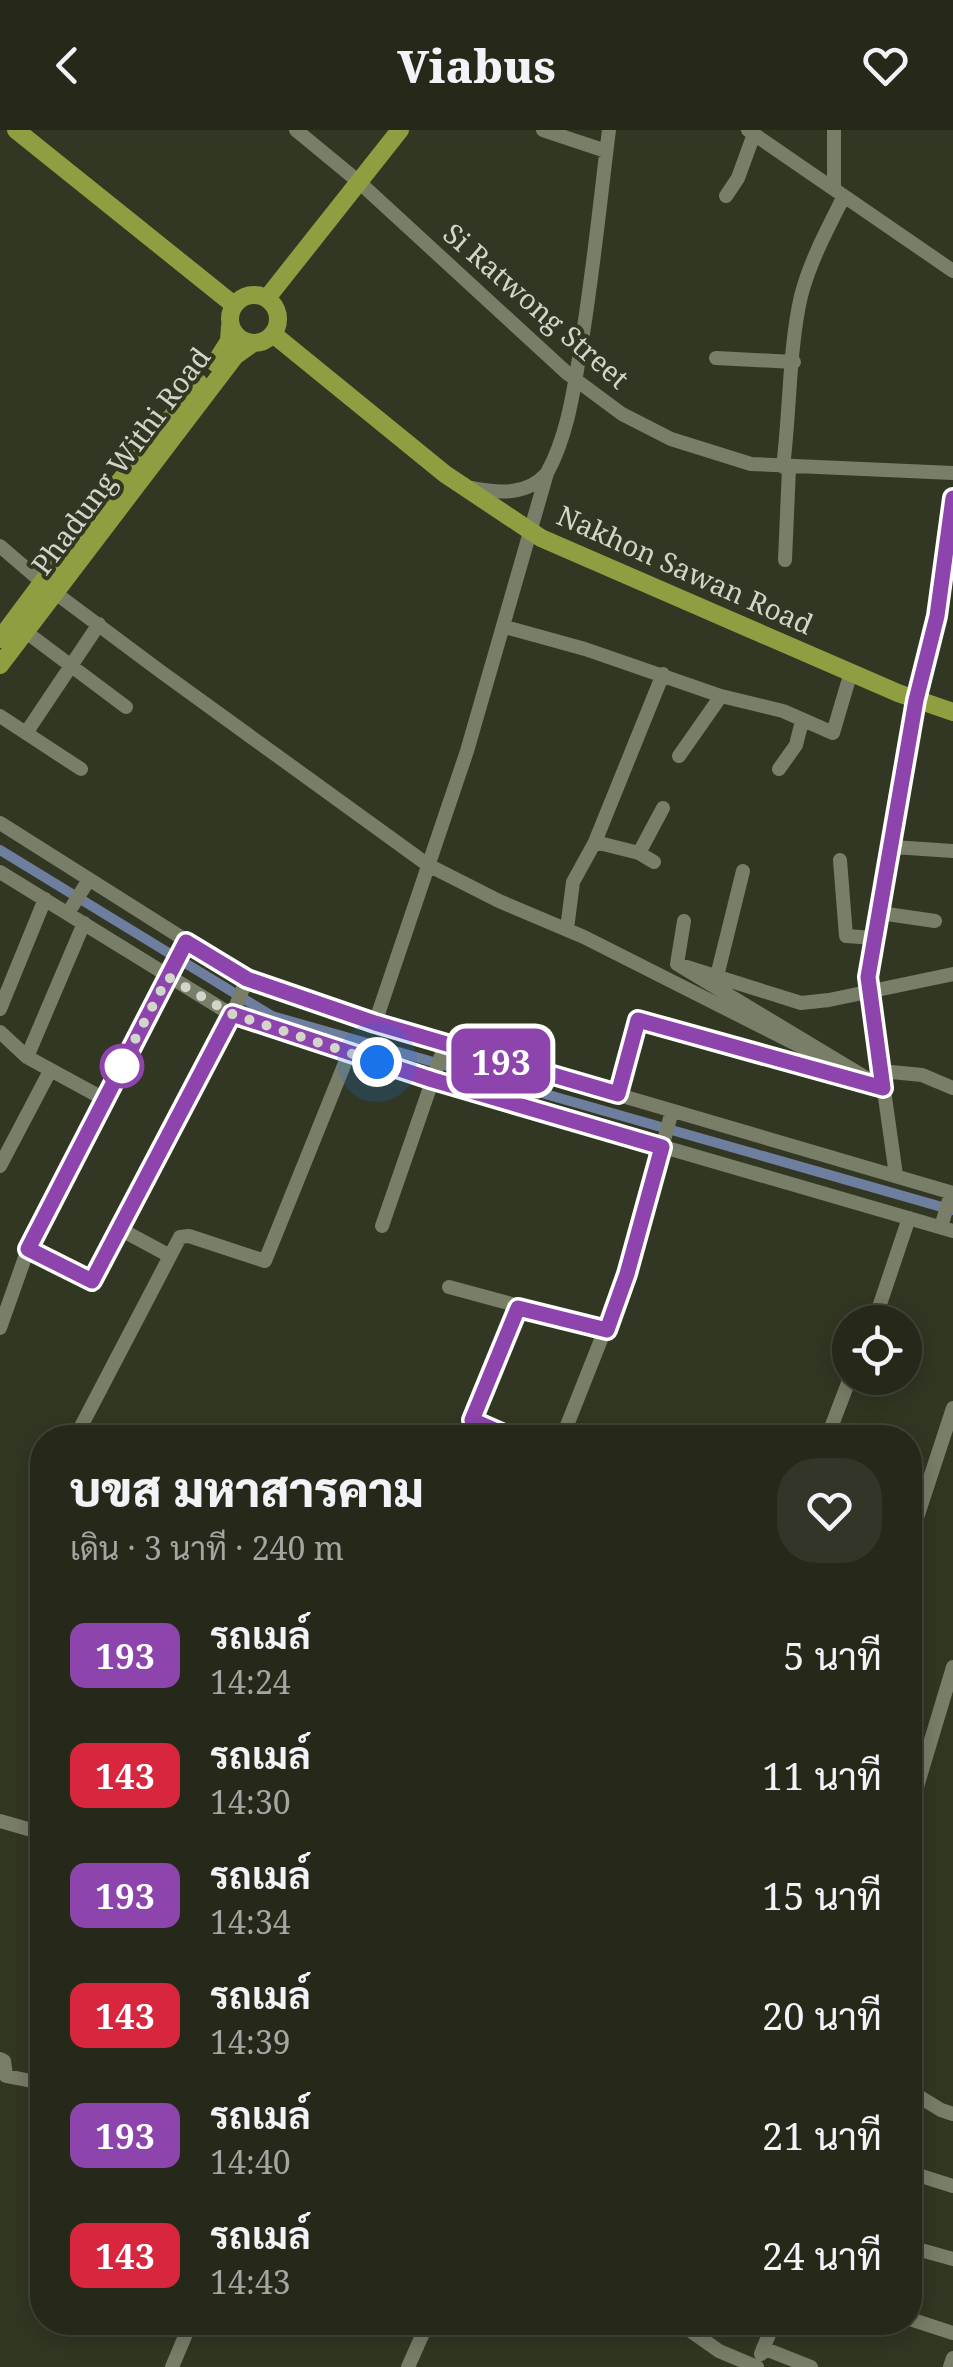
<!DOCTYPE html>
<html lang="th">
<meta charset="utf-8">
<style>
body{margin:0;font-family:"Noto Serif",Sarabun,serif;background:#323527;color:#f1f3f6;height:100vh;display:flex;flex-direction:column;font-size:38px;white-space:nowrap}
*{box-sizing:border-box;margin:0}
p{font-size:32px;color:#a4a6a2}
.icon{flex:none;width:55px;height:55px;fill:none;stroke:currentColor;stroke-width:2;stroke-linecap:round;stroke-linejoin:round}
.map{position:relative;flex:1;overflow:hidden}
.drawer{position:absolute;left:30px;top:1295px;width:892px;height:910px;display:flex;flex-direction:column;background:#26291a;border-radius:40px;box-shadow:0 5px 25px #0003,0 0 0 2px #424539}
.drawer>*{flex:none}
.badge{padding:0 20px;border-radius:15px;font-size:35px;line-height:65px}
.buttons{position:absolute;left:832px;top:1175px;display:grid;gap:20px}
.buttons a{display:grid;place-items:center;width:90px;height:90px;border-radius:50%;background:#26291a;box-shadow:0 5px 25px #0003,0 0 0 2px #424539;font-size:50px}
.you{position:absolute;width:50px;height:50px;margin:-25px;border:8px solid #fff;border-radius:50%;background:#1a73e8;box-shadow:0 0 0 15px #1a73e833}
.map>.badge{position:absolute;translate:-50% -50%;box-shadow:0 0 0 5px #fff}
.round{display:grid;place-items:center;flex:none;width:105px;height:105px;border-radius:40px;background:#323527}
.overview{display:flex;align-items:center;justify-content:space-between;height:170px;padding:0 40px}
h1{font-size:48px;font-weight:800;line-height:75px}
ul{padding:0;list-style:none}
li{display:flex;align-items:center;gap:30px;height:120px;padding:0 40px}
li div{flex:1}
li b{display:block;font-size:38px}
li em{font-style:normal}
li .badge{min-width:110px;font-weight:700;text-align:center}
header{display:flex;justify-content:space-between;align-items:center;height:130px;padding:0 40px;background:#26291a;font-size:45px;font-weight:800}
.map>svg:first-child{display:block}
.lines{fill:none;stroke-linecap:round;stroke-linejoin:round}
.canal{stroke:#6e7e9e;stroke-width:10}
.minor{stroke:#797e68;stroke-width:14}
.major{stroke:#8f9e40;stroke-width:18}
.line-casing{stroke:#fff;stroke-width:22}
.line{stroke:#8e44ad;stroke-width:15}
.walk{stroke:#d2d5c9;stroke-width:10;stroke-dasharray:0 18}
.stop-dot{fill:#fff;stroke:#8e44ad;stroke-width:5}
.labels{text-anchor:middle;stroke-width:8;stroke-linejoin:round;paint-order:stroke}
.street-label{font-size:28px;fill:#d2d5c9;stroke:#323723}
</style>
<header><svg class="icon" aria-label="back" viewBox="0 0 24 24"><path d="M15 5l-7 7 7 7"/></svg>Viabus<svg class="icon" aria-label="heart" viewBox="0 0 24 24"><path d="M12 20l-8-8c-3-5 5-10 8-4 3-6 11-1 8 4z"/></svg></header>
<div class="map">
<svg width="953" height="2237" viewBox="0 0 953 2237">
<rect width="100%" height="100%" fill="#323723"/>
<g class="lines">
<path class="canal" d="M0 720 272 886 952 1080"/>
<path class="minor" d="M296 0 359 52 568 244 622 284 671 309 751 334 953 343
M543 0 606 21
M748 0 953 141
M834 59V0
M726 66 738 48 754 4
M716 228 794 232
M783 337C790 282 789 218 801 166 810 131 828 98 844 66
M471 358C498 363 527 366 547 343
M0 416 50 459 160 541 428 735 499 771 584 807 883 958 677 834 801 873 829 870 953 844
M785 430 789 338
M505 497 585 519 721 566 783 581 833 603 851 542
M34 508 126 577
M0 586 81 639
M26 603 99 494
M679 626 721 566
M779 639 796 615 802 591
M0 693 247 849 445 914 953 1063
M595 712 639 723 654 732
M893 717 953 721
M639 723 663 678
M840 730 846 806 875 808
M0 742 232 885 433 950 953 1101
M68 783 88 751
M880 783 935 791
M567 799 573 752 595 712 663 544
M677 834 684 791
M717 846 743 741
M0 879 45 769
M375 893 467 621 547 343C568 305 574 258 581 216 593 144 600 72 609 0
M0 902 27 927 84 793
M27 927 104 969
M881 941 922 945 953 958
M618 964 638 890 852 950
M0 1036 50 941
M896 1045 868 847 917 570 937 486 953 368
M382 1096 445 914
M941 1097 951 1063
M118 1098 170 1126
M28 1119 92 1151 232 885 247 849
M449 1157 607 1200
M874 1192 909 1088
M0 1198 28 1119 186 813
M472 1290 513 1308
M75 1308 180 1107 189 1106 265 1131 349 923
M465 1308 518 1177
M562 1308 627 1144 672 981
M827 1308 850 1248
M38 1386 42 1375
M910 1409 953 1278
M910 1680 953 1537
M0 1691 42 1703
M0 1929 4 1931 6 1946 42 1953
M910 1961 941 1980 953 1984
M918 2045 953 2056
M910 2117 953 2129
M910 2189 953 2203
M678 2192 719 2221 757 2237
M763 2218 811 2237
M761 2224 774 2192
M172 2237 191 2192
M408 2237 428 2192
M950 2237 953 2228"/>
<path class="major" d="M16 0 234 175
M230 189a24 24 0 1 1 48 0a24 24 0 1 1-48 0Z
M267 168 400 0
M273 204 445 344 541 408 898 563 953 582
M215 233 229 211 230 196
M0 509 91 387 199 253
M0 535 235 226 253 213"/>
</g>
<g class="lines">
<g class="line-casing">
<path id="line" d="M513 1308 472 1290 518 1178 607 1200 627 1144 662 1017 433 950 232 884 92 1151 28 1119 186 812 247 849 375 893 618 964 638 890 883 958 868 847 916 570 937 486 953 368"/>
</g>
<use href="#line" class="line"/>
<path class="walk" d="M122 936 120 938 168 847 232 884 377 932"/>
</g>
<circle class="stop-dot" cx="122" cy="936" r="20"/>
<g class="labels">
<g class="street-label">
<text transform="translate(536 176) rotate(41)" y="10">Si Ratwong Street</text>
<text transform="translate(121 331) rotate(-53)" y="10">Phadung Withi Road</text>
<text transform="translate(685 440) rotate(24)" y="10">Nakhon Sawan Road</text>
</g>
</g>
</svg>
<div class="buttons">
<a><svg class="icon" aria-label="locate" viewBox="0 0 24 24"><circle cx="12" cy="12" r="6"/><path d="M12 2v4M12 18v4M2 12h4M18 12h4"/></svg></a>
</div>
<div class="you" style="left:377px;top:932px"></div>
<b class="badge" style="left:501px;top:931px;background:#8e44ad;color:#fff">193</b>
<section class="drawer">
<div class="overview"><div><h1>บขส มหาสารคาม</h1><p>เดิน · 3 นาที · 240 m</p></div><a class="round"><svg class="icon" aria-label="heart" viewBox="0 0 24 24"><path d="M12 20l-8-8c-3-5 5-10 8-4 3-6 11-1 8 4z"/></svg></a></div>
<ul>
<li><span class="badge" style="background:#8e44ad;color:#fff">193</span><div><b>รถเมล์</b><p>14:24</p></div><em>5 นาที</em></li>
<li><span class="badge" style="background:#d7263d;color:#fff">143</span><div><b>รถเมล์</b><p>14:30</p></div><em>11 นาที</em></li>
<li><span class="badge" style="background:#8e44ad;color:#fff">193</span><div><b>รถเมล์</b><p>14:34</p></div><em>15 นาที</em></li>
<li><span class="badge" style="background:#d7263d;color:#fff">143</span><div><b>รถเมล์</b><p>14:39</p></div><em>20 นาที</em></li>
<li><span class="badge" style="background:#8e44ad;color:#fff">193</span><div><b>รถเมล์</b><p>14:40</p></div><em>21 นาที</em></li>
<li><span class="badge" style="background:#d7263d;color:#fff">143</span><div><b>รถเมล์</b><p>14:43</p></div><em>24 นาที</em></li>
</ul>
</section>
</div>
